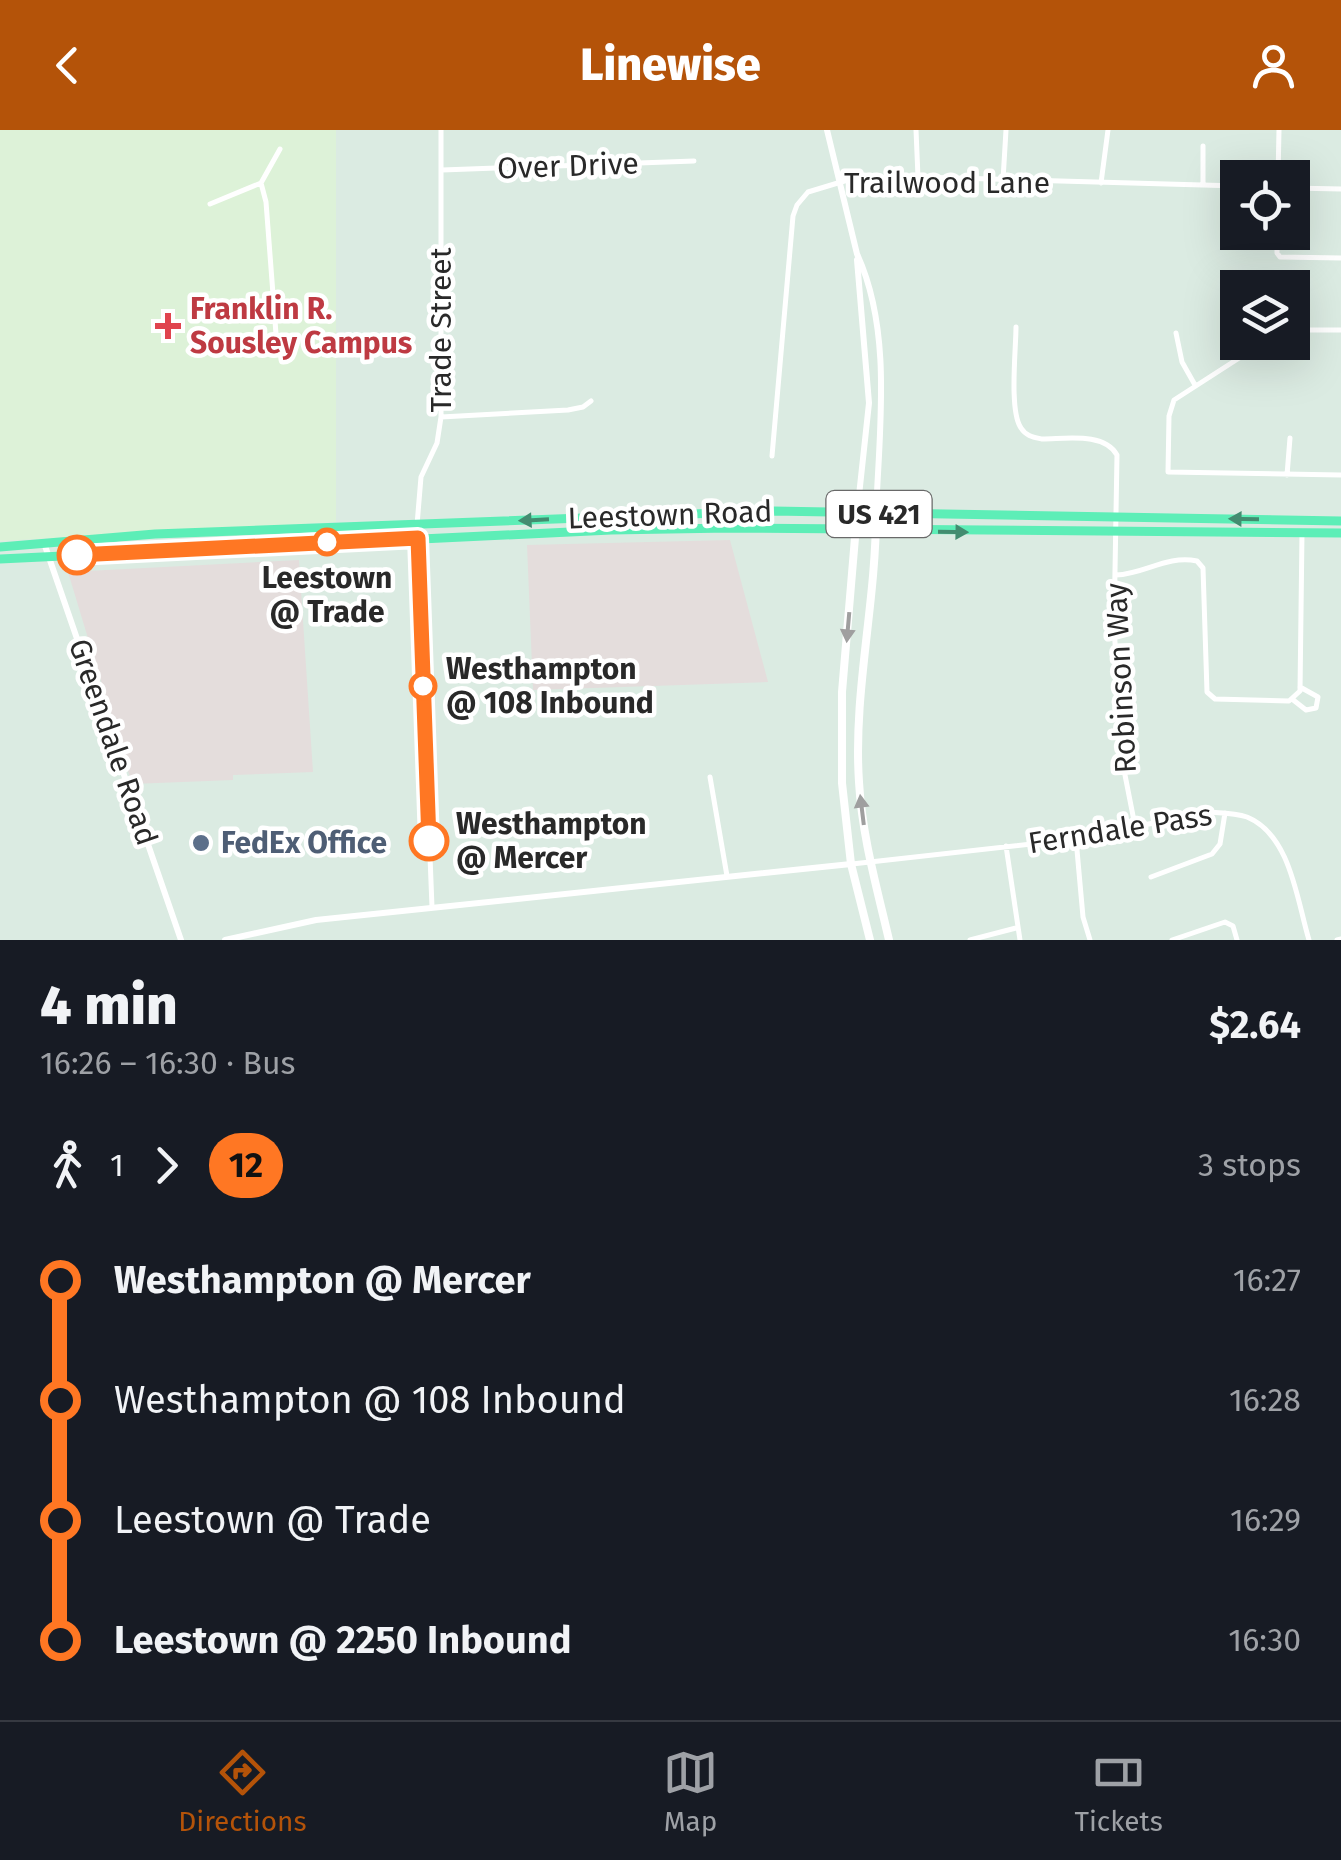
<!DOCTYPE html>
<meta charset="utf-8">
<style>
body{margin:0;font-family:"Fira Sans",sans-serif;background:#20242c;color:#f1f3f6;height:100vh;display:flex;flex-direction:column;font-size:38px;white-space:nowrap}
*{box-sizing:border-box;margin:0}
p{font-size:32px;color:#9ea1a6}
.icon{flex:none;width:55px;height:55px;fill:none;stroke:currentColor;stroke-width:2;stroke-linecap:round;stroke-linejoin:round}
.map{position:relative;height:810px;overflow:hidden}
.side{display:flex;flex-direction:column;background:#171b24;flex:1}
.side>*{flex:none}
.badge{padding:0 20px;border-radius:32px;font-size:35px;line-height:65px}
.controls{position:absolute;left:1220px;top:30px;display:grid;gap:20px}
.controls a{display:grid;place-items:center;width:90px;height:90px;border-radius:0px;background:#171b24;box-shadow:0 10px 40px #0002;font-size:50px}
.map>.badge{position:absolute;translate:-50% -50%;box-shadow:0 0 0 5px #fff}
.legs{display:flex;align-items:center;gap:15px;height:110px;padding:0 40px;font-size:32px}
.legs p{margin-inline-start:auto}
.overview{display:flex;align-items:center;justify-content:space-between;height:170px;padding:0 40px}
h1{font-size:55px;font-weight:800;line-height:75px}
ul{padding:0 40px;list-style:none}
li{display:flex;align-items:center;gap:35px;height:120px;font-size:38px}
li i{display:grid;place-items:center;width:15px;height:100%;margin:0 12px;background:currentColor}
li i::after{content:'';width:25px;height:25px;margin:-12px;border:8px solid;border-radius:50%;background:#171b24}
li p{margin-inline-start:auto}
li:first-child i{background:linear-gradient(#0000 50%,currentColor 0)}
li:last-child i{background:linear-gradient(currentColor 50%,#0000 0)}
header{display:flex;justify-content:space-between;align-items:center;height:130px;padding:0 40px;background:#b45309;color:#fff;font-size:45px;font-weight:800}
.dock{display:flex;justify-content:space-around;align-items:center;height:140px;border-top:2px solid #363941;background:#171b24;font-size:28px;color:#9ea1a6}
.dock a{display:grid;justify-items:center;gap:5px}
.dock .selected{color:#b45309}
.map>svg:first-child{display:block}
.industrial{fill:#e4dddc}
.medical{fill:#ddf2d8}
.lines{fill:none;stroke-linecap:round;stroke-linejoin:round}
.minor{stroke:#fff;stroke-width:5}
.tertiary{stroke:#fff;stroke-width:6}
.secondary{stroke:#fff;stroke-width:8}
.primary{stroke:#5deeb7;stroke-width:9}
.oneway{fill:#438c70}
.oneway2{fill:#9f9f9f}
.line-1-casing{stroke:#fff;stroke-width:22}
.line-1{stroke:#ff7723;stroke-width:15}
.health-dot{fill:#e0444e;stroke:#fff;stroke-width:4}
.stop-1-dot{fill:#fff;stroke:#ff7723;stroke-width:5}
.service-dot{fill:#5c6f8a;stroke:#fff;stroke-width:4}
.labels{text-anchor:middle;stroke-width:9;stroke-linejoin:round;paint-order:stroke}
.shield{fill:#fff;stroke:#696969;stroke-width:2.5}
.shield-label{font-size:28px;font-weight:bold;fill:#292929}
.street-label{font-size:30px;fill:#292929;stroke:#fff}
.health-label{font-size:30px;font-weight:bold;fill:#be3a42;stroke:#fff;text-anchor:start}
.stop-label{font-size:30px;font-weight:bold;fill:#292929;stroke:#fff;text-anchor:start}
.service-label{font-size:30px;font-weight:bold;fill:#4e5e75;stroke:#fff;text-anchor:start}
</style>
<header><svg class="icon" aria-label="back" viewBox="0 0 24 24"><path d="M15 5l-7 7 7 7"/></svg>Linewise<svg class="icon" aria-label="person" viewBox="0 0 24 24"><circle cx="12" cy="8" r="4"/><path d="M4 21q1-7 8-7t8 7"/></svg></header>
<div class="map">
<svg width="1341" height="810" viewBox="0 0 1341 810">
<rect width="100%" height="100%" fill="#dbebe2"/>
<path class="industrial" d="M730 410 768 552 533 560 527 415Z
M299 430 313 642 233 645V650L132 654 68 442Z"/>
<path class="medical" d="M0 0H336V392L0 411Z"/>
<g class="lines">
<path class="minor" d="M916 0 918 47
M442 40 694 31
M1278 48 1279 0
M1003 50 1006 0
M261 53 266 72 276 204
M1101 53 1108 0
M1203 54V16
M1292 58 1341 59
M210 74 261 53 280 19
M1277 102V123L1280 127 1341 128
M1016 197C1016 219 1009 281 1021 298 1026 306 1033 307 1042 309 1066 309 1104 302 1117 325L1114 499 1125 645 1135 696
M1292 200H1341
M1176 203 1182 232 1195 255
M1264 212 1174 270 1169 286 1168 342 1341 345
M441 287 568 280 583 277 591 271
M772 326 793 86 797 75 808 62 851 49 918 47 1238 56
M1287 345 1290 308
M1116 445C1145 444 1166 425 1197 431L1203 438 1207 562 1215 569 1289 571 1300 561 1302 403
M1292 569 1306 580 1316 578 1318 567 1300 557
M710 647 727 746
M1076 709 1083 787 1090 810
M1006 716 1020 810
M852 734 1076 709 1207 682C1220 683 1235 683 1247 687 1291 705 1297 771 1309 810
M1151 747 1212 724 1220 714 1225 683
M432 777 417 395 421 347 437 313 441 287V0
M970 810 1016 798
M1172 810 1225 792 1233 796 1237 810
M1337 810 1341 809"/>
<path class="tertiary" d="M827 0 857 124C893 202 879 301 876 384
M857 130 869 273 857 384
M44 413 181 810
M225 810 316 790 851 734"/>
<path class="secondary" d="M857 384 842 562V653L851 734 870 810
M876 384C876 474 853 563 859 652 862 706 877 758 889 810"/>
<path class="primary" d="M0 417 155 404 773 381 1341 391
M0 429 611 400 729 398 1341 403"/>
</g>
<defs><path id="oneway-solid" d="M-6-.8H1V-3.2L6.5 0L1 3.2V.8H-6Z" transform="scale(2.5)"/></defs>
<g class="oneway">
<use href="#oneway-solid" transform="translate(1244 389) rotate(-179)"/>
<use href="#oneway-solid" transform="translate(534 390) rotate(177)"/>
<use href="#oneway-solid" transform="translate(953 402) rotate(1)"/>
</g>
<g class="oneway2">
<use href="#oneway-solid" transform="translate(848 497) rotate(95)"/>
<use href="#oneway-solid" transform="translate(862 680) rotate(-97)"/>
</g>
<g class="lines">
<g class="line-1-casing">
<path id="line-1" d="M77 425 418 408 429 711"/>
</g>
<use href="#line-1" class="line-1"/>
</g>
<path class="health-dot" d="M163 181h10v10h10v10h-10v10h-10v-10h-10v-10h10z"/>
<g class="stop-1-dot">
<circle cx="327" cy="412" r="12"/>
<circle cx="77" cy="425" r="18"/>
<circle cx="423" cy="556" r="12"/>
<circle cx="429" cy="711" r="18"/>
</g>
<circle class="service-dot" cx="201" cy="713" r="10"/>
<g class="labels">
<rect class="shield" x="826.5" y="361" width="105" height="46" rx="8"/>
<g class="shield-label">
<text x="879" y="394">US 421</text>
</g>
<g class="street-label">
<text transform="translate(568 36) rotate(-2)" y="10">Over Drive</text>
<text x="947" y="63">Trailwood Lane</text>
<text transform="translate(441 200) rotate(-90)" y="10">Trade Street</text>
<text transform="translate(670 385) rotate(-2)" y="10">Leestown Road</text>
<text transform="translate(1121 548) rotate(-93)" y="10">Robinson Way</text>
<text transform="translate(113 612) rotate(71)" y="10">Greendale Road</text>
<text transform="translate(1120 699) rotate(-9)" y="10">Ferndale Pass</text>
</g>
<g class="health-label">
<text x="190" y="189">Franklin R.<tspan x="190" dy="34">Sousley Campus</tspan></text>
</g>
<g class="stop-label">
<text x="327" y="458" text-anchor="middle">Leestown<tspan x="327" dy="34">@ Trade</tspan></text>
<text x="446" y="549">Westhampton<tspan x="446" dy="34">@ 108 Inbound</tspan></text>
<text x="456" y="704">Westhampton<tspan x="456" dy="34">@ Mercer</tspan></text>
</g>
<g class="service-label">
<text x="221" y="723">FedEx Office</text>
</g>
</g>
</svg>
<div class="controls">
<a><svg class="icon" aria-label="locate" viewBox="0 0 24 24"><circle cx="12" cy="12" r="6"/><path d="M12 2v4M12 18v4M2 12h4M18 12h4"/></svg></a>
<a><svg class="icon" aria-label="layers" viewBox="0 0 24 24"><path d="M12 4l9 5-9 5-9-5zM3 14l9 5 9-5"/></svg></a>
</div>
</div>
<section class="side">
<div class="overview"><div><h1>4 min</h1><p>16:26 – 16:30 · Bus</p></div><b>$2.64</b></div>
<div class="legs"><svg class="icon" aria-label="walk" viewBox="0 0 24 24"><circle cx="13" cy="4" r="2"/><path d="M13 8l-2 6 4 7M11 14l-3 7M7 12l3-4h3l4 4"/></svg>1<svg class="icon" aria-label="forward" viewBox="0 0 24 24"><path d="M9 5l7 7-7 7"/></svg><b class="badge" style="background:#ff7723;color:#111">12</b><p>3 stops</p></div>
<ul>
<li><i style="color:#ff7723"></i><b>Westhampton @ Mercer</b><p>16:27</p></li>
<li><i style="color:#ff7723"></i><span>Westhampton @ 108 Inbound</span><p>16:28</p></li>
<li><i style="color:#ff7723"></i><span>Leestown @ Trade</span><p>16:29</p></li>
<li><i style="color:#ff7723"></i><b>Leestown @ 2250 Inbound</b><p>16:30</p></li>
</ul>
</section>
<nav class="dock">
<a class="selected"><svg class="icon" aria-label="directions" viewBox="0 0 24 24"><path d="M12 3l9 9-9 9-9-9zM9 14v-3h6M13 9l2 2-2 2"/></svg>Directions</a>
<a><svg class="icon" aria-label="map" viewBox="0 0 24 24"><path d="M3 6l6-2 6 2 6-2v14l-6 2-6-2-6 2zM9 4v14M15 6v14"/></svg>Map</a>
<a><svg class="icon" aria-label="tickets" viewBox="0 0 24 24"><path d="M3 7h18v10H3zM15 7v10"/></svg>Tickets</a>
</nav>
